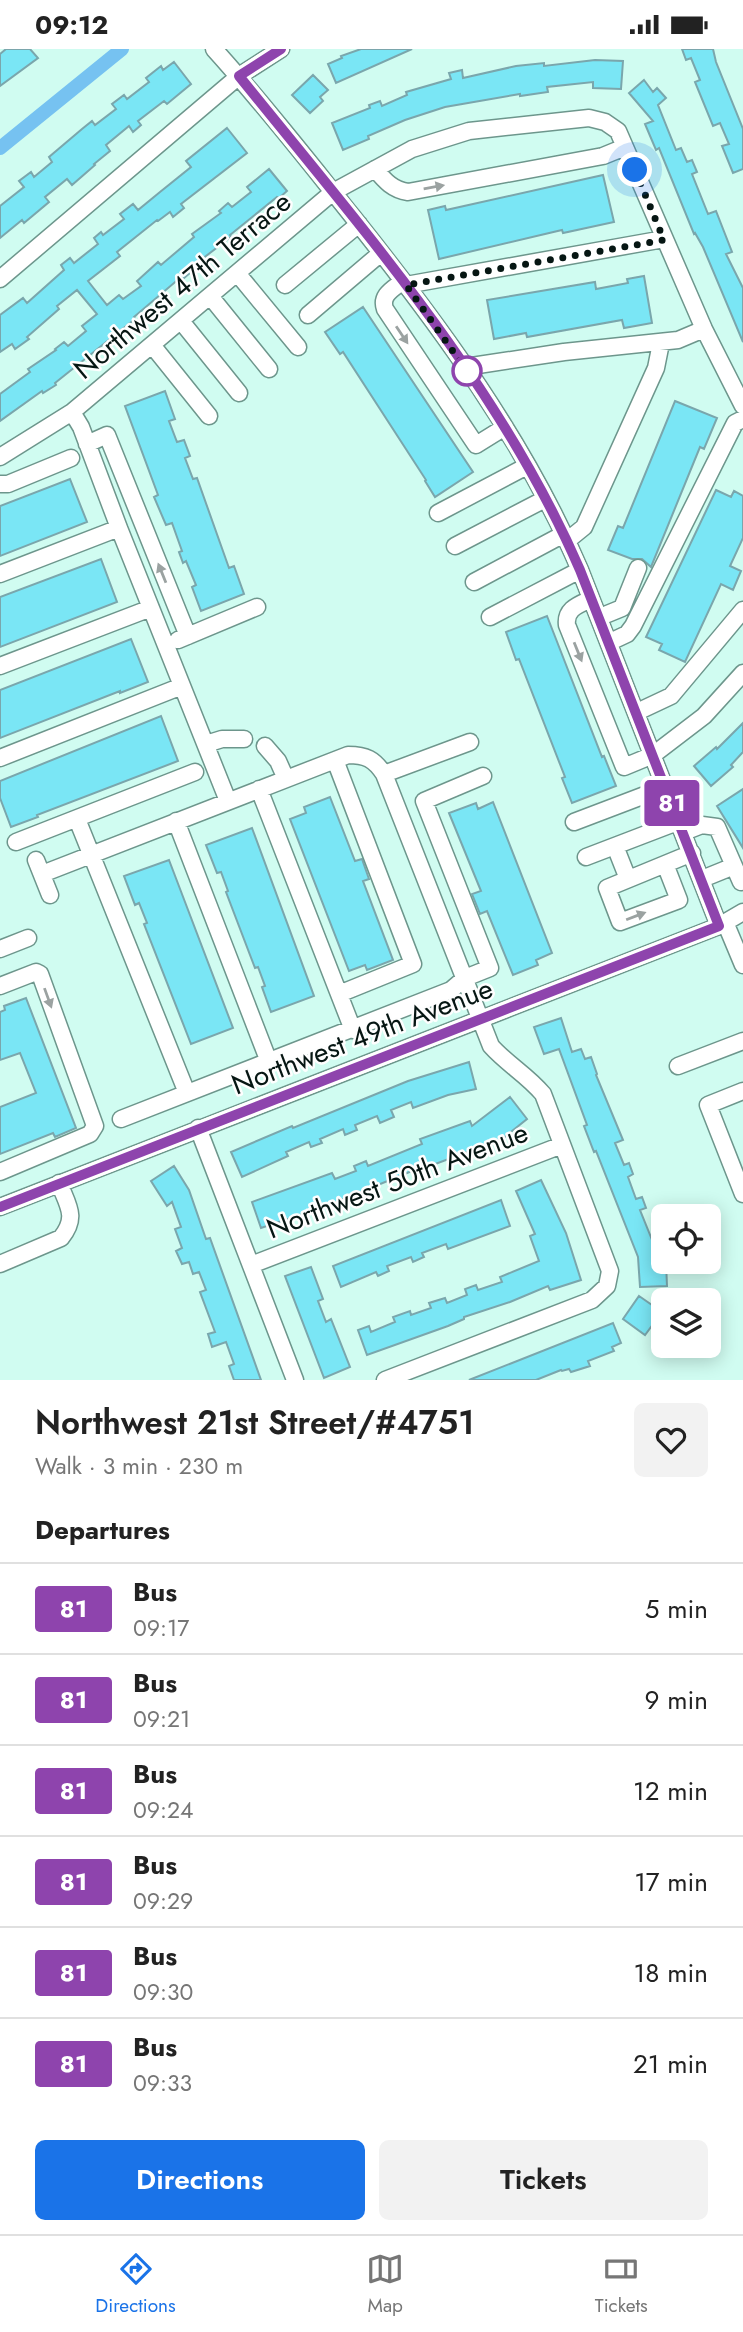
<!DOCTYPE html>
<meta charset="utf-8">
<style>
body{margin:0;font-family:Jost,sans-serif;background:#f2f2f2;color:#222;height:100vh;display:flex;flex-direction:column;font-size:26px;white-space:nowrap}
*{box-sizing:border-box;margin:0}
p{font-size:23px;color:#767676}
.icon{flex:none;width:38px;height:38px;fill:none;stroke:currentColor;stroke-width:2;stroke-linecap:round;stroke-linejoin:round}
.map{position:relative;height:1331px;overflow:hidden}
.sheet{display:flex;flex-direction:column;background:#fff;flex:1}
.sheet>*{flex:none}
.badge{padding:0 14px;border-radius:5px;font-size:24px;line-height:46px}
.buttons{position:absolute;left:651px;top:1155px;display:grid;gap:14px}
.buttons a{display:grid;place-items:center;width:70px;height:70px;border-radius:10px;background:#fff;box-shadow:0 4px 18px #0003;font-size:35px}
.you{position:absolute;width:35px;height:35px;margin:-18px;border:5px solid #fff;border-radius:50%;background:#1a73e8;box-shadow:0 0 0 10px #1a73e833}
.map>.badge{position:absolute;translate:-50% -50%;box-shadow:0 0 0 4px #fff}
h2{padding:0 35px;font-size:26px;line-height:63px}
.round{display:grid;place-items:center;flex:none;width:74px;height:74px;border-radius:10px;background:#f2f2f2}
.overview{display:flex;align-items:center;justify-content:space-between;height:119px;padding:0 35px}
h1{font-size:33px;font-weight:600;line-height:52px}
.cta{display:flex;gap:14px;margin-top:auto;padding:14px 35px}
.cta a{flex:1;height:80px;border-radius:10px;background:#1a73e8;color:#fff;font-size:28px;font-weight:600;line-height:80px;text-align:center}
.cta a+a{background:#f2f2f2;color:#222}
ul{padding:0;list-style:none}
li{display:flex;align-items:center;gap:21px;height:91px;padding:0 35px;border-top:2px solid #e0e0e0}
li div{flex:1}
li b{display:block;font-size:26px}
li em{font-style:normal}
li .badge{min-width:77px;font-weight:700;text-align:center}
.status{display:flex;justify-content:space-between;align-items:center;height:49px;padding:0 35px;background:#fff;direction:ltr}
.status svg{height:19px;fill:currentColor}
.tab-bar{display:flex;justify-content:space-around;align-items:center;height:98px;border-top:2px solid #e0e0e0;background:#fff;font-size:19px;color:#767676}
.tab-bar a{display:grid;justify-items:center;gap:4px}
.tab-bar .selected{color:#1a73e8}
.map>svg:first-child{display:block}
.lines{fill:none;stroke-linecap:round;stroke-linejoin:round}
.canal{stroke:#76c2f1;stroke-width:14}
.building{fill:#7ae6f5;stroke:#7aa6ac;stroke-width:2}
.minor-casing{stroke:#6d968c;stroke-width:19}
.minor{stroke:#fff;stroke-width:16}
.oneway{fill:#9ba2a1}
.line-casing{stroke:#fff;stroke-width:16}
.line{stroke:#8e44ad;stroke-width:10}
.walk{stroke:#061613;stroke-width:7;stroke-dasharray:0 12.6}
.stop-dot{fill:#fff;stroke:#8e44ad;stroke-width:3.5}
.labels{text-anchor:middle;stroke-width:5;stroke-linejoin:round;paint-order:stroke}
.street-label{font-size:28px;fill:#061613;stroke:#fefefe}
</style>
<div class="status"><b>09:12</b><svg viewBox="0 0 49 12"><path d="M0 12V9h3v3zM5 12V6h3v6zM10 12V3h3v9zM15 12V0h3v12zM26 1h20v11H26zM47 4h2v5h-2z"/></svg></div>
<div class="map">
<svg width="743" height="1331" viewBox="0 0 743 1331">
<rect width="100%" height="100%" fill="#d0fcf1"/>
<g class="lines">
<path class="canal" d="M0 99 122 0"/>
</g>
<path class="building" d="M6 0H30L38 9 0 37V5Z
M361 0H412L336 34 328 15 342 9 341 7Z
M682 0H713L716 13 743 80V120L733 124 722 97 729 95 720 74 713 77 695 33 700 31 691 9 686 11Z
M595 11 623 12 621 40 593 39V33L547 38 548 43 520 47V45L445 58 405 71 368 87 369 90 343 101 332 74 370 59 369 56 380 52 382 57 407 46 406 43 451 30 449 24 462 21 463 29 516 17 544 14V17Z
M174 13 191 35 167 55 164 52 138 72 141 76 133 83 129 77 106 96 110 102 94 115 95 116 72 136 67 130 45 148 49 153 24 174 22 171 0 189V157L24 138 19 132 31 123 34 128 52 113 49 108 82 80 92 72 95 76 116 60 112 55 124 46 127 50 149 33 146 29 161 17 163 21Z
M313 26 328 41 320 48 323 52 310 64 292 46Z
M644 31 653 43 657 39 666 49 658 56 676 101 681 99 687 113 692 111 697 123 692 125 708 165 716 162 732 203 726 205 743 239V293L703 198 695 184 694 185 659 99 656 101 645 75 653 72 629 44Z
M227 79 247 104 181 155 184 159 173 168 170 163 158 172 157 171 117 203 120 207 88 232 107 256 119 246 123 250 141 237 137 232 158 213 161 216 194 188 192 185 221 164 219 162 228 154 232 158 251 143 247 138 269 120 287 142 279 149 277 148 230 186 231 188 202 210 204 212 183 230 181 228 134 268 135 270 55 334 56 336 43 344 42 342 0 372V345L30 323 28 320 56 301 55 300 64 293 68 297 86 282 82 277 97 265 77 241 57 257 59 260 27 288 29 290 15 300 12 295 0 303V266L23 249 27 254 64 221 61 216 70 209 74 214 98 195 94 189 101 183 103 186 124 170 120 165 133 155 138 161 160 143 191 118 186 112Z
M603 126 614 173 563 184 562 181 439 210 428 161 445 157 446 161Z
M644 227 652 274 624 279 622 271 527 288 526 284 494 290 487 251 595 233 596 240 628 234 627 230Z
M363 258 473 423 435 448 425 432 426 431 343 303 340 305 325 283Z
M165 342 175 370 169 372 177 393 184 391 190 407 185 409 193 430 197 429 229 519 234 517 244 545 201 562 192 538 196 536 186 512 183 514 179 503 182 502 172 474 166 476 154 448 158 446 125 357Z
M675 352 717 369 704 400 700 398 651 518 642 510H632L608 501 618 477 623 479Z
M70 430 87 473 0 507V457Z
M716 441 731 448 734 442 743 447V489L730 517 741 522 733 541 721 535 685 613 659 601 662 595 646 588Z
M101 510 117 553 0 598V548Z
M547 567 602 708 604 707 616 737 572 754 562 729 565 728 519 610 516 611 506 583Z
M131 590 148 633 120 644V642L0 689V641Z
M161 667 178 712 37 766 38 768 11 778 0 749V732Z
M743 674V703L731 716 733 718 711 737 694 717 716 698 717 700Z
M743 740V799L717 757Z
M330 748 355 812 362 810 369 830 363 832 393 911 367 921 365 916 349 922 290 770 306 764 304 758Z
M493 753 552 904 536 911 538 916 513 926 487 862 480 865 472 845 481 842 449 764 476 754 478 760Z
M252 779 314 947 271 963 262 938 265 937 258 918 255 919 226 843 228 842 221 823 217 824 206 796Z
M169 811 233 979 191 995 144 875 147 874 139 854 135 856 124 827Z
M26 949 76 1079 55 1088 53 1084 0 1105V1058L36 1044 20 1004 0 1011V963L5 961 4 957Z
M561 969 572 1003 581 1000 585 1010 591 1008 597 1025 596 1026 623 1091 615 1094 624 1116 629 1114 633 1125 628 1128 636 1150 642 1148 646 1159 640 1161 659 1208H663V1213H666L667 1237 640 1238 638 1208 596 1102 594 1103 584 1077 587 1076 559 1000 544 1005 534 978Z
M469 1013 476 1040 448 1046 413 1059 411 1053 391 1061 394 1068 380 1074 377 1067 355 1076 357 1081 345 1086 343 1080 320 1090 322 1094 311 1098 309 1093 286 1103 288 1107 242 1128 231 1103 292 1077 293 1079 408 1032Z
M510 1048 527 1070 502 1090 430 1117 429 1115 324 1158 261 1179 252 1153 332 1124 335 1130 356 1122 354 1117 366 1112 368 1117 422 1095 420 1090 470 1072 472 1077Z
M174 1117 189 1141 206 1190 210 1189 261 1331H234L229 1317 234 1315 226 1293 212 1298 208 1285 215 1283 200 1243 206 1241 199 1223 193 1225 189 1213 182 1215 176 1202 182 1199 175 1180 181 1178 172 1153 167 1157 151 1132Z
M541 1131 566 1184 581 1231 550 1241 548 1237 510 1253 464 1268V1270L448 1277 367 1306 358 1281 369 1277 371 1283 395 1273 393 1268 410 1262 411 1266 431 1259 429 1254 445 1249 447 1254 467 1246 465 1240 476 1236 478 1241 502 1233 500 1228 539 1212 530 1187 535 1185 516 1142Z
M501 1151 510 1177 448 1200 446 1195 422 1204 424 1208 413 1213 411 1208 387 1217 389 1222 378 1227 376 1223 341 1238 333 1217Z
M311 1218 323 1250 318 1252 326 1273 331 1270 350 1318 324 1329 285 1227Z
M639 1247 662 1263 645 1286 623 1270Z
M613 1274 621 1294 612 1298 614 1302 588 1312 590 1317 571 1323 569 1320 562 1322 561 1321 536 1331H469Z"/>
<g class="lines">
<g class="minor-casing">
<path id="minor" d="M214 0C263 54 308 112 353 168 440 277 525 392 580 521L719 877
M375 120C385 132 393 141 408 143L603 107 625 98
M237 224 298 298
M0 230 239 27 281 0
M403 232C393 240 380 246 385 260L476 396 505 378
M285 236 359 175
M406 236 664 190
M210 247 269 320
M308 266 381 204
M181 272 239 344
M152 296 209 367
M465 318 564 303 678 291 704 280
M72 363 81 378 119 479 228 752
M87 395 107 386 188 587
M0 408 72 363 333 143 412 100 469 82 589 69 605 73 618 82 704 280 743 357
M0 435H8L71 409
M438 464 527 417
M568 491 584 478 656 319 661 294
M455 497 545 450
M0 525 119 479
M474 533 564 485
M591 550C578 556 565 560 567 576L624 718 653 706 704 667 743 624
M490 568 580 521
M600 568 622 559 638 519
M178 591 257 558
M610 593 627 585 633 577 735 374 743 370
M0 617 151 559
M637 663 671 647 743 561
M206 695 222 690H244
M265 697 278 712 286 730
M0 709 182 637
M335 711 413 915 339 945
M384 725 470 693
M259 740 353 981
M77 770 187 1044
M176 772 269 1013
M574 773 666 738
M684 783 702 776 717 778 741 833 743 831
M16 793 195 723
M615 797 628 830
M586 808 680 772
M36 811 50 846
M665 815 679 851 620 873 607 839 692 804
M42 825 348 706C366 706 374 710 384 725L491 997C507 1015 527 1026 543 1045L610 1222 607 1237 592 1251 385 1331
M702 830 734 817
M725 873 743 916
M0 900 28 889
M0 937 36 923 40 925 95 1077 90 1085 0 1123
M678 1017 743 992
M743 1042 708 1056 743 1145
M121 1070 451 941 465 929 490 919 424 752 483 727
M198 1079 295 1331
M0 1158 719 877 743 863
M0 1215 61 1189C78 1168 68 1157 59 1134
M251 1216 562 1096"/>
</g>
<use href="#minor" class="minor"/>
</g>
<defs><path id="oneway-solid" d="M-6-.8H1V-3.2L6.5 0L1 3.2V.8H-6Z" transform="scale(1.75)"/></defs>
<g class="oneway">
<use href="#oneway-solid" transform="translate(434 138) rotate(-10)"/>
<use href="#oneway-solid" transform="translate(402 286) rotate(56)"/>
<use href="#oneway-solid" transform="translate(162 524) rotate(-112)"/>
<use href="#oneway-solid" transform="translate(578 603) rotate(68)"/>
<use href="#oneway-solid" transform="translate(636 867) rotate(-21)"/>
<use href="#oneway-solid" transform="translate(48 949) rotate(70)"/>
</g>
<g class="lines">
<g class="line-casing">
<path id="line" d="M0 1158 719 877 580 521C500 336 364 182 239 27L281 0"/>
</g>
<use href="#line" class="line"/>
<path class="walk" d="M467 322 406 236 664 191 635 121"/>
</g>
<circle class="stop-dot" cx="467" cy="322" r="14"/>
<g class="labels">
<g class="street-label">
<text transform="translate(182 236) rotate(-40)" y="10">Northwest 47th Terrace</text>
<text transform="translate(362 987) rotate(-21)" y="10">Northwest 49th Avenue</text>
<text transform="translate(397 1131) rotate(-21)" y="10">Northwest 50th Avenue</text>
</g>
</g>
</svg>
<div class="buttons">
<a><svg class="icon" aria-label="locate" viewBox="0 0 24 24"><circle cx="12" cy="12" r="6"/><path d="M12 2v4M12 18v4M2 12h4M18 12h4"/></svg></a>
<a><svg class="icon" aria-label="layers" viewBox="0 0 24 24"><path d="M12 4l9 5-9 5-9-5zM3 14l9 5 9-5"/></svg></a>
</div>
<div class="you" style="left:635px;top:121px"></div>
<b class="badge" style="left:672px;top:754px;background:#8e44ad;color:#fff">81</b>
</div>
<section class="sheet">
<div class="overview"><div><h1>Northwest 21st Street/#4751</h1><p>Walk · 3 min · 230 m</p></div><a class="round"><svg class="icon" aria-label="heart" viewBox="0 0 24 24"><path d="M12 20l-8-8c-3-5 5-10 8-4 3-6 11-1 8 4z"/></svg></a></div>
<h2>Departures</h2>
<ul>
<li><span class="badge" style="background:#8e44ad;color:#fff">81</span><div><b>Bus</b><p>09:17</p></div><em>5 min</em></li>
<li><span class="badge" style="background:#8e44ad;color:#fff">81</span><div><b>Bus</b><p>09:21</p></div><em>9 min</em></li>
<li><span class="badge" style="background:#8e44ad;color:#fff">81</span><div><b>Bus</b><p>09:24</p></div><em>12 min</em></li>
<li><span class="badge" style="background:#8e44ad;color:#fff">81</span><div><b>Bus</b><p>09:29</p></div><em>17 min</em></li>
<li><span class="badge" style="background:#8e44ad;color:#fff">81</span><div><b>Bus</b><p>09:30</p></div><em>18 min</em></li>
<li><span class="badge" style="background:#8e44ad;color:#fff">81</span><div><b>Bus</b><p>09:33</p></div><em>21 min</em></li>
</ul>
<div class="cta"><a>Directions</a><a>Tickets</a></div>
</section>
<nav class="tab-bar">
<a class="selected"><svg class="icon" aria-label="directions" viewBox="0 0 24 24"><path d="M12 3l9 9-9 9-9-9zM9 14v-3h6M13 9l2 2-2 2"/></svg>Directions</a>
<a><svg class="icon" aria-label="map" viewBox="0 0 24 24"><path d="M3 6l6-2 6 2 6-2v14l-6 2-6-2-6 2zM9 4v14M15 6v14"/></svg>Map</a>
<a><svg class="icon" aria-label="tickets" viewBox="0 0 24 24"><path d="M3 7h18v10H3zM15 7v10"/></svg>Tickets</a>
</nav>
